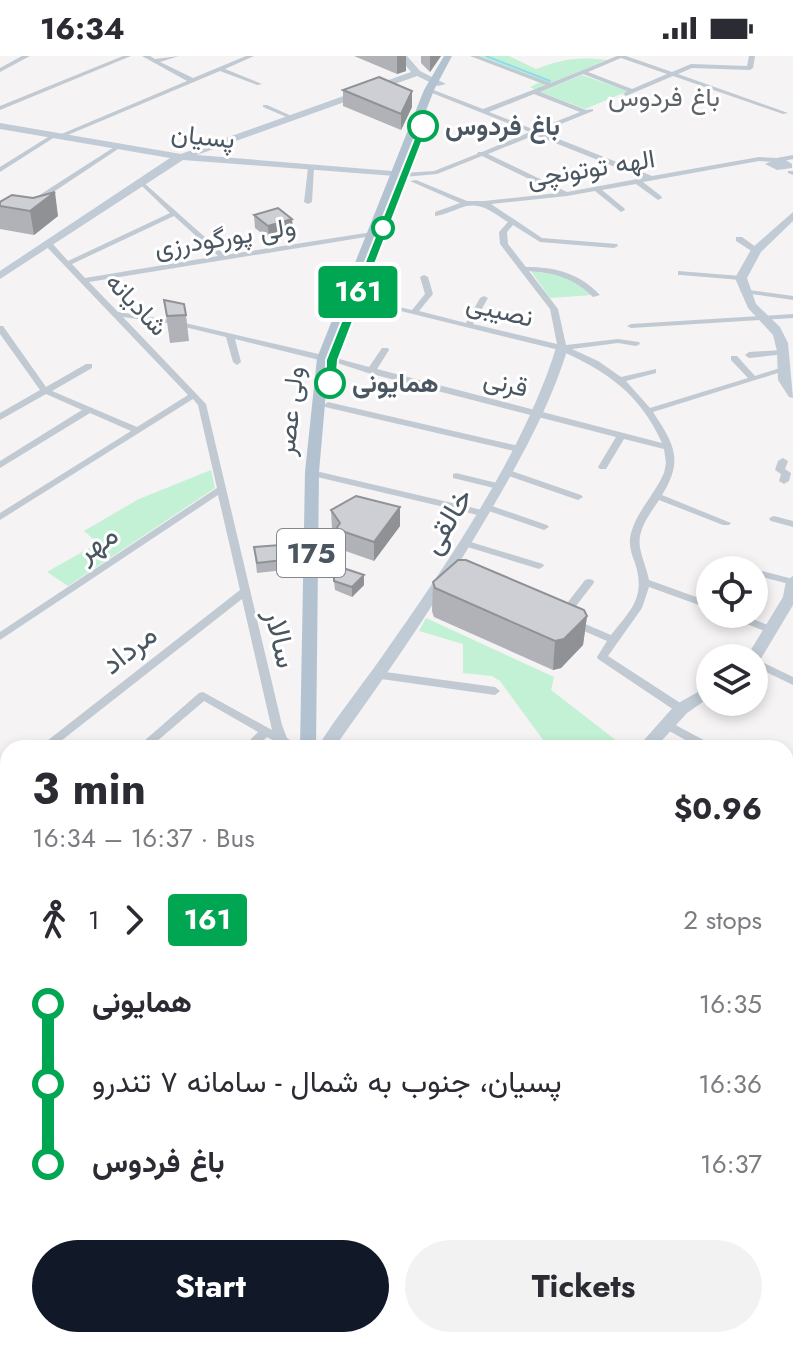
<!DOCTYPE html>
<meta charset="utf-8">
<style>
body{margin:0;font-family:Jost,Vazirmatn,sans-serif;background:#f2f2f3;color:#2b2b33;height:100vh;display:flex;flex-direction:column;font-size:30px;white-space:nowrap}
*{box-sizing:border-box;margin:0}
p{font-size:26px;color:#7c7c81}
.icon{flex:none;width:44px;height:44px;fill:none;stroke:currentColor;stroke-width:2;stroke-linecap:round;stroke-linejoin:round}
.map{position:relative;flex:1;overflow:hidden}
.sheet{position:absolute;left:0px;top:684px;width:794px;height:608px;display:flex;flex-direction:column;background:#fff;border-radius:24px 24px 0 0;box-shadow:0 4px 12px #0003}
.sheet>*{flex:none}
.badge{padding:0 16px;border-radius:6px;font-size:28px;line-height:52px}
.controls{position:absolute;left:696px;top:500px;display:grid;gap:16px}
.controls a{display:grid;place-items:center;width:72px;height:72px;border-radius:50%;background:#fff;box-shadow:0 4px 12px #0003;font-size:40px}
.map>.badge{position:absolute;translate:-50% -50%;box-shadow:0 0 0 4px #fff}
.legs{display:flex;align-items:center;gap:12px;height:88px;padding:0 32px;font-size:26px}
.legs p{margin-inline-start:auto}
.headline{display:flex;align-items:center;justify-content:space-between;height:136px;padding:0 32px}
h1{font-size:44px;font-weight:700;line-height:60px}
.cta{display:flex;gap:16px;margin-top:auto;padding:16px 32px}
.cta a{flex:1;height:92px;border-radius:48px;background:#111827;color:#fff;font-size:32px;font-weight:700;line-height:92px;text-align:center}
.cta a+a{background:#f2f2f3;color:#2b2b33}
ul{padding:0 32px;list-style:none}
li{display:flex;align-items:center;gap:28px;height:80px;font-size:30px}
li i{display:grid;place-items:center;width:12px;height:100%;margin:0 10px;background:currentColor}
li i::after{content:'';width:20px;height:20px;margin:-10px;border:6px solid;border-radius:50%;background:#fff}
li p{margin-inline-start:auto}
li:first-child i{background:linear-gradient(#0000 50%,currentColor 0)}
li:last-child i{background:linear-gradient(currentColor 50%,#0000 0)}
.status{display:flex;justify-content:space-between;align-items:center;height:56px;padding:0 40px;background:#fff;direction:ltr}
.status svg{height:22px;fill:currentColor}
.map>svg:first-child{display:block}
.green{fill:#c3f1d5}
.lines{fill:none;stroke-linecap:round;stroke-linejoin:round}
.stream{stroke:#90daee;stroke-width:2}
.highway-casing{stroke:#7690ad;stroke-width:2}
.street{fill:#c1cad2;fill-rule:evenodd}
.secondary{fill:#c1cbd6;fill-rule:evenodd}
.primary{fill:#b3c2d1;fill-rule:evenodd}
.highway{fill:#8ba5c1;fill-rule:evenodd}
.wall{fill:#b0b2b7}
.shaded-wall{fill:#909195}
.building{fill:#cdcfd5;stroke:#909195;stroke-width:2}
.line-1{fill:#00a651;stroke:#fff;stroke-width:2}
.stop-1-dot{fill:#fff;stroke:#00a651;stroke-width:4}
.labels{text-anchor:middle;stroke-width:6;stroke-linejoin:round;paint-order:stroke}
.far-neighbourhood-label{font-size:26px;fill:#5f6368;stroke:#fff}
.far-stop-label{font-size:26px;font-weight:bold;fill:#4a5661;stroke:#fff;text-anchor:start}
.far-street-label{font-size:26px;fill:#4a5661;stroke:#fff}
.shield{fill:#fff;stroke:#808990;stroke-width:2}
.shield-label{font-size:28px;font-weight:bold;fill:#4a5661}
.street-label{font-size:30px;fill:#4a5661;stroke:#fff}
</style>
<div class="status"><b>16:34</b><svg viewBox="0 0 49 12"><path d="M0 12V9h3v3zM5 12V6h3v6zM10 12V3h3v9zM15 12V0h3v12zM26 1h20v11H26zM47 4h2v5h-2z"/></svg></div>
<div class="map">
<svg width="793" height="1292" viewBox="0 0 793 1292">
<rect width="100%" height="100%" fill="#f5f3f3"/>
<path class="green" d="M472 0H509L536 13C560 4 578 0 606 4L535 34 530 31 540 26Z
M582 19 628 35 585 53 540 36Z
M531 215 574 221 592 239 550 242Z
M211 414 215 432 68 530 47 516 98 487 84 475 139 443Z
M426 562 554 621 551 634 626 692H549L500 625 492 620 463 617V588L419 575Z"/>
<g class="lines">
<path class="stream" d="M486 0 550 25"/>
<g class="highway-casing">
<path id="highway" d="M0 1189H8V1237H0Z
M0 1239H8V1267H0Z
M0 1267H8V1284H21L18 1291 0 1292Z
M786 1276 793 1278V1292H756L753 1284H786Z
M90 1284H248L252 1292H93Z
M478 1284H506L510 1292H480Z
M513 1284H580L584 1292H516Z
M656 1284H714L718 1292H659Z"/>
</g>
<path class="street" d="M22 0H30L0 16V12Z
M123 0H131L0 54V50Z
M142 0H150L155 3 179 0 160 6 193 22 246 0H254L225 13 262 28 257 29 220 15 63 81H59V79L187 25Z
M470 0H479L551 27 617 0H626L672 16 691 8 747 10 749 0H755L753 12 750 14 692 12 678 18 788 57 783 58 673 20 626 40 623 38 627 35 583 18 540 36 586 54 593 53V55L541 76 652 120 759 101 777 102 793 99V103L778 106 759 105 643 126 661 140 662 142 658 144 636 128 602 134 624 152 625 154 621 156 595 135 567 140 491 148 542 182 617 188 618 190 614 192 540 186 513 169 507 176 508 188 526 211C555 211 579 217 600 239L593 241C574 222 555 217 529 215L558 253 566 289 618 283 639 286 640 288 636 290 618 287 572 293 598 305 621 321 656 313V317L626 325 650 352 748 322 731 304V300H737L755 320 780 312 784 315 653 356C674 388 684 404 662 439L731 467 729 469H723L659 444C649 459 637 474 640 492 642 503 647 513 649 524L710 546V553L649 531 642 552 608 600 685 650 687 653 685 656H677L598 603 597 601 607 585 570 569 569 567 570 565H578L611 579C631 554 646 541 635 507 631 497 628 487 631 477 637 455 655 438 664 417L666 407 664 393 624 383 606 413H600L598 411 616 381 368 317 328 304 332 301 369 311 382 292H388L389 294 377 313 662 387C640 338 607 315 559 294L352 243 356 241 412 254 425 238 420 221 424 219 428 221 433 238 419 255 466 267 480 242 484 240 488 242 473 268 557 288 550 253 500 188 499 176 508 166C492 156 480 144 460 152 452 155 444 159 435 160V156L460 147 410 125 416 124 467 145H484L558 137 482 100 437 118 404 121 401 119 404 117 434 115 477 98 478 96H482L530 76 427 35V33H431L483 53 546 29ZM621 2 667 18 632 33 588 16ZM534 38 580 56 535 74 489 56ZM535 79 643 122 567 136 488 98Z
M263 49H267L296 62 291 63 263 51Z
M53 78 58 79 0 116V111Z
M119 88 121 89V91L34 149 27 147Z
M311 110 314 112 312 146 308 148 304 146 308 112Z
M788 115H793V119L788 117Z
M143 126 225 199 372 176 376 178 372 180 89 226 118 256 172 264 323 299 327 302 323 305 235 283 241 306 237 309 233 306 226 281 172 268 123 261 206 348 282 669 287 682 302 692H287L267 681 255 692H242L258 676 204 645 149 692H136L199 637 203 636 272 674 242 543 52 692H38L240 534 218 439 0 584V576L217 432 198 349 193 343 0 464V457L131 375 90 357 0 412V405L82 354 46 338 0 364V357L40 334 0 278V270H3L46 331 86 308H92V312L52 335 137 371 188 339 44 188 51 186 68 205 170 157 141 129 139 128ZM174 160 218 200 85 222 72 208Z
M736 181H742L760 194 753 196 736 185Z
M678 215 741 220 745 222 741 224 681 219H678Z
M741 233 793 240V244L744 237 740 235Z
M793 258V262L631 272 627 270 631 268Z
M783 294 787 296 786 298 749 302 745 299 749 296Z
M328 346 519 390 524 393 519 396 325 351 324 349Z
M783 402 788 405 785 413 791 417 789 425 784 428 779 425 781 418 775 414 778 405Z
M506 413 581 439 583 441 578 444 575 443 503 418 501 416Z
M320 416 482 454 487 457 482 460 317 421V417Z
M456 417 501 428 503 430 498 433 453 422V418Z
M486 448 547 469 549 471 544 474 541 473 483 453 481 451Z
M774 460 793 465V471L771 465 769 463 771 461Z
M464 484 543 508 544 510 539 513 461 489 459 487 461 485Z
M762 515 793 523V529L758 520 757 518Z
M589 523 593 524 594 526 593 528 566 563H558L557 561 558 559 585 524Z
M725 558H740L775 572 776 574 771 577 767 576 726 560Z
M754 602 793 621V629L754 610Z
M378 615 495 631 500 635 495 639 374 622 373 619 374 616Z
M666 664 713 689 715 692H700L662 671 660 668 662 665Z
M8 716V726L0 730V720Z
M786 732 793 734V743L786 741Z
M8 899V912L0 916V903Z
M8 1047V1059L0 1060V1048Z
M0 1171H8V1185H0Z
M786 1213H793V1227H786Z
M786 1251 793 1254V1270L786 1267Z"/>
<path class="secondary" d="M398 0H407L420 15 446 28 438 30 417 20 197 99 404 116 408 117V121L183 104 0 223V215L170 102 0 73V67L181 98 411 16Z
M781 101 792 108V112L777 114 765 108Z
M793 156V165L761 196 747 222 756 248 780 271 788 287 793 342 789 341 778 324 777 295 773 279 748 252 735 222 752 192Z
M562 288 568 292C551 347 524 397 495 447 446 532 391 613 334 692H317C336 661 360 632 381 602 445 511 523 398 556 292Z
M793 520V549L759 606 754 607V602H746L783 541 786 525Z
M710 629V641L687 657 655 692H637L675 649Z
M0 752 8 755V770L0 767Z
M786 1035 793 1038V1057L786 1054Z"/>
<path class="primary" d="M444 0H452L434 34 329 302 319 416 316 692H300L305 416 317 302 424 34Z
M296 1284H320V1292H296Z"/>
<use href="#highway" class="highway"/>
</g>
<path class="wall" d="M354 0H406V15L397 18Z
M421 0H441L430 16 421 7Z
M343 34 412 51 401 74 343 50Z
M0 146 58 160 34 179 0 173Z
M254 159 292 163 293 176 269 183 255 172Z
M164 244 186 259 189 285 170 287Z
M331 454 400 470 374 505 337 492 336 480 332 473Z
M254 491 293 498V513L257 517Z
M334 525 364 529 352 541 335 534Z
M433 526 587 560 583 589 561 612 553 614 434 561 432 555Z"/>
<path class="shaded-wall" d="M397 0H406V15L397 18Z
M430 0H441L430 16Z
M412 35V51L401 74V58Z
M55 136 58 160 34 179 30 155Z
M292 163 293 176 269 183 268 170Z
M400 451V470L374 505V486Z
M364 519V529L352 541V531Z
M587 560 583 589 561 612 553 614 555 585Z"/>
<path class="building" d="M379 21 412 35 401 58 343 34Z
M55 136 30 155 0 150V146L12 139 33 142Z
M278 152 292 163 268 170 254 159Z
M164 244 184 248 186 259 167 260Z
M356 440 400 451 374 486 336 473 340 467 331 454Z
M293 488 292 503 257 507 254 491Z
M458 504H466L584 554 587 560 564 583 555 585 435 532 433 526Z
M334 509 364 519 352 531 334 525Z"/>
<path class="line-1" d="M420 68 428 70 338 304 336 327 326 329V304Z"/>
<g class="stop-1-dot">
<circle cx="423" cy="70" r="14"/>
<circle cx="383" cy="172" r="10"/>
<circle cx="330" cy="327" r="14"/>
</g>
<g class="labels">
<g class="far-neighbourhood-label">
<text x="664" y="50">باغ فردوس</text>
</g>
<g class="far-stop-label">
<text x="445" y="79">باغ فردوس</text>
<text x="352" y="336">همایونی</text>
</g>
<g class="far-street-label">
<text transform="translate(203 80) rotate(6)" y="9">پسیان</text>
<text transform="translate(591 112) rotate(-9)" y="9">الهه توتونچی</text>
<text transform="translate(225 181) rotate(-9)" y="9">ولی پورگودرزی</text>
<text transform="translate(137 248) rotate(46)" y="9">شادیانه</text>
<text transform="translate(500 254) rotate(14)" y="9">نصیبی</text>
<text transform="translate(506 327) rotate(14)" y="9">قرنی</text>
<text transform="translate(290 355) rotate(-84)" y="9">ولی عصر</text>
</g>
<rect class="shield" x="277" y="473" width="68" height="48" rx="6"/>
<g class="shield-label">
<text x="311" y="507">175</text>
</g>
<g class="street-label">
<text transform="translate(447 465) rotate(-59)" y="10">خالقی</text>
<text transform="translate(97 487) rotate(-34)" y="10">مهر</text>
<text transform="translate(281 583) rotate(77)" y="10">سالار</text>
<text transform="translate(129 593) rotate(-38)" y="10">مرداد</text>
</g>
</g>
</svg>
<div class="controls">
<a><svg class="icon" aria-label="locate" viewBox="0 0 24 24"><circle cx="12" cy="12" r="6"/><path d="M12 2v4M12 18v4M2 12h4M18 12h4"/></svg></a>
<a><svg class="icon" aria-label="layers" viewBox="0 0 24 24"><path d="M12 4l9 5-9 5-9-5zM3 14l9 5 9-5"/></svg></a>
</div>
<b class="badge" style="left:358px;top:236px;background:#00a651;color:#fff">161</b>
<section class="sheet">
<div class="headline"><div><h1>3 min</h1><p>16:34 – 16:37 · Bus</p></div><b>$0.96</b></div>
<div class="legs"><svg class="icon" aria-label="walk" viewBox="0 0 24 24"><circle cx="13" cy="4" r="2"/><path d="M13 8l-2 6 4 7M11 14l-3 7M7 12l3-4h3l4 4"/></svg>1<svg class="icon" aria-label="forward" viewBox="0 0 24 24"><path d="M9 5l7 7-7 7"/></svg><b class="badge" style="background:#00a651;color:#fff">161</b><p>2 stops</p></div>
<ul>
<li><i style="color:#00a651"></i><b>همایونی</b><p>16:35</p></li>
<li><i style="color:#00a651"></i><span>پسیان، جنوب به شمال - سامانه ۷ تندرو</span><p>16:36</p></li>
<li><i style="color:#00a651"></i><b>باغ فردوس</b><p>16:37</p></li>
</ul>
<div class="cta"><a>Start</a><a>Tickets</a></div>
</section>
</div>
